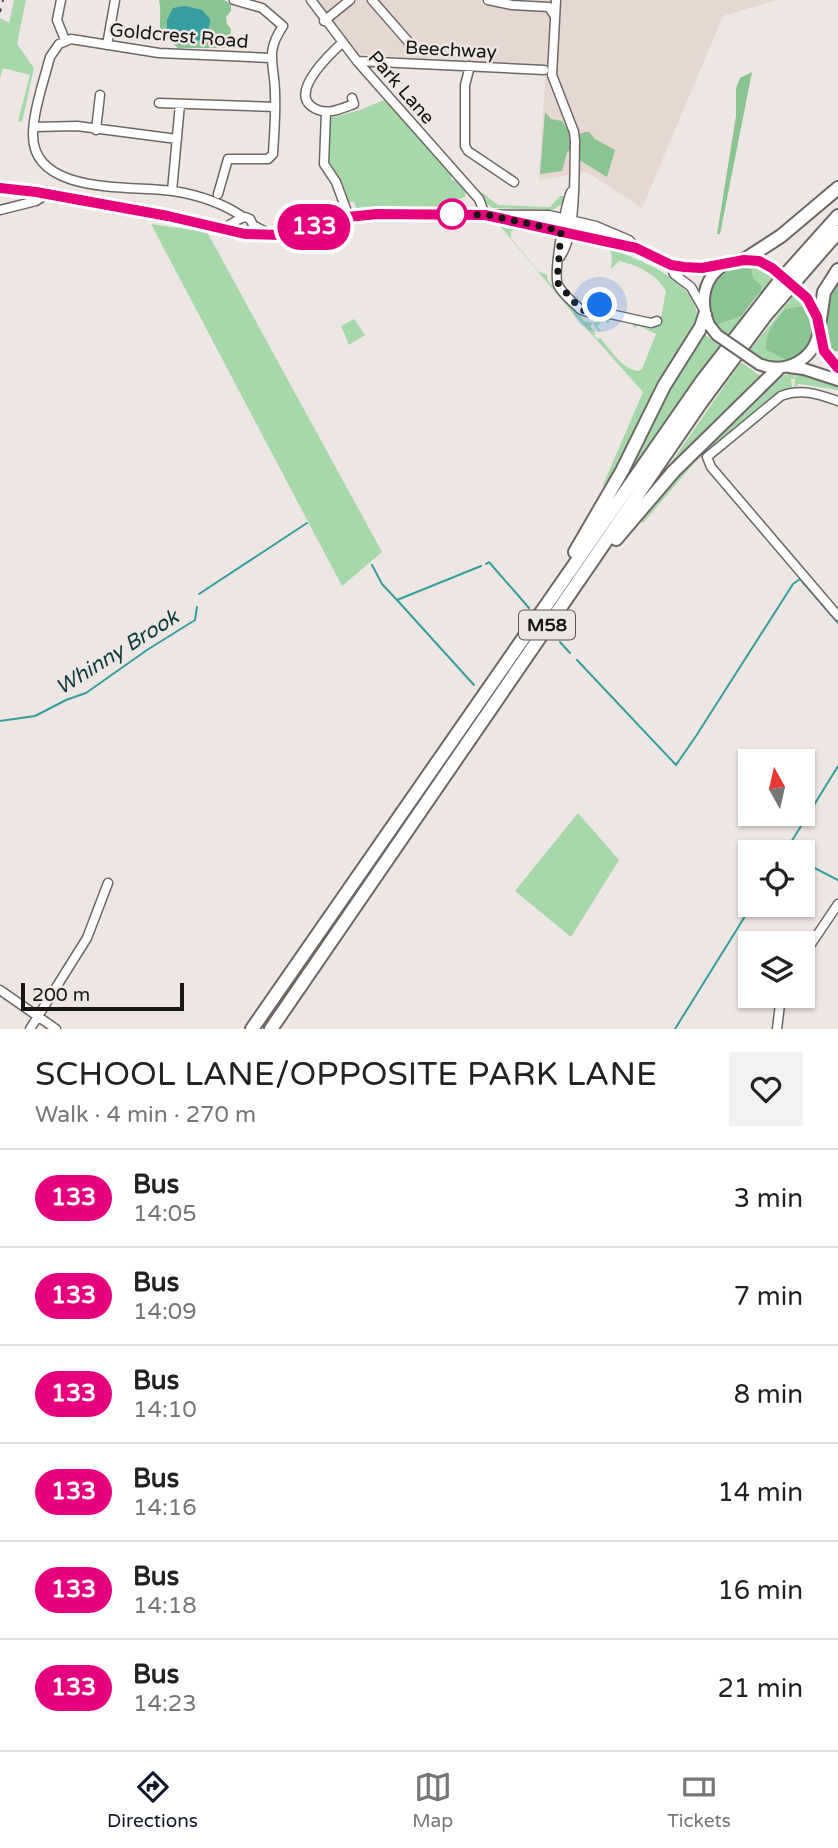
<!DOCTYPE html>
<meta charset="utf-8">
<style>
body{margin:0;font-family:"Varela Round",sans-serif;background:#f2f2f2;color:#222;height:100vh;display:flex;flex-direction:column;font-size:26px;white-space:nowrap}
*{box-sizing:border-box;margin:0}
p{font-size:23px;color:#767676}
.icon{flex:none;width:38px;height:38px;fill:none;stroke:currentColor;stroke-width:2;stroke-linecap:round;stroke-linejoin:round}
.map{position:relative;height:1029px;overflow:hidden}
.drawer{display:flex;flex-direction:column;background:#fff;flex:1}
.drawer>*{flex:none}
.badge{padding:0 14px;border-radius:23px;font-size:24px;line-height:46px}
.needle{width:46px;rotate:352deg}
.fabs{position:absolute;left:738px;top:749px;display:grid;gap:14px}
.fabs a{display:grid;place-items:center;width:77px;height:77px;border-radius:0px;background:#fff;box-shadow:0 2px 5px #0004;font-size:35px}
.scale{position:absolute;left:21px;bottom:18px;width:163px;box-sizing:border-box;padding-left:7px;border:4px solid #181615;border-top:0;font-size:19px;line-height:24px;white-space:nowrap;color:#181615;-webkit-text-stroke:5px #ede6e3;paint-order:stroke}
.you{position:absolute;width:35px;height:35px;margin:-18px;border:5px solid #fff;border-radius:50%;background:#1a73e8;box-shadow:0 0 0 10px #1a73e833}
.map>.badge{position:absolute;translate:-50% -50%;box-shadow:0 0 0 4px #fff}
.round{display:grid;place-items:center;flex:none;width:74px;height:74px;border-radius:0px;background:#f2f2f2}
.headline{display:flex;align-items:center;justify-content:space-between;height:119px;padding:0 35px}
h1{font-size:33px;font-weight:600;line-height:52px}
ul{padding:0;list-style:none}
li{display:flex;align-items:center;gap:21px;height:98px;padding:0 35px;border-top:2px solid #e0e0e0}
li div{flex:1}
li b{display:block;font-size:26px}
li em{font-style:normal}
li .badge{min-width:77px;font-weight:700;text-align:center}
.tabs{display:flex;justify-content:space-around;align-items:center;height:98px;border-top:2px solid #e0e0e0;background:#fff;font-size:19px;color:#767676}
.tabs a{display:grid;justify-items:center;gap:4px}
.tabs .on{color:#111827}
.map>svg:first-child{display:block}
.built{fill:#e6d7d0}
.green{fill:#a6d8ac}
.forest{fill:#8ac492}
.water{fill:#359fa0}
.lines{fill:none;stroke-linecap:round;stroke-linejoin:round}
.stream{stroke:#359fa0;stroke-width:2}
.minor-casing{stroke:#6e6865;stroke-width:11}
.major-casing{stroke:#6e6865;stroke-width:14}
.highway-casing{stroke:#6e6865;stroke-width:16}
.minor{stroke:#fff;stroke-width:8}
.major{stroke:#fff;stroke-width:10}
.highway{stroke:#fff;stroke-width:12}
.rail{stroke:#403d3c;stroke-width:2;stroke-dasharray:3.5 7;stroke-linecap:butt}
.major-bridge-casing{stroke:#6e6865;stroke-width:14;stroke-linecap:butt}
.major-bridge{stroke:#fff;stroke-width:10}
.line-casing{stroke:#fff;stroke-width:16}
.line{stroke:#e6007e;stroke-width:10}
.walk{stroke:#181615;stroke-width:7;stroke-dasharray:0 12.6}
.stop-dot{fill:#fff;stroke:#e6007e;stroke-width:3.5}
.labels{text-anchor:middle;stroke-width:5;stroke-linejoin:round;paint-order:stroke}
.shield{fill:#ede6e3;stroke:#585453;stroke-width:2}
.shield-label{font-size:18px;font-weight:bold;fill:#181615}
.street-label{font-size:19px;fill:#181615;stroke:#ede6e3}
.water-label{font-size:21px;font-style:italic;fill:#0b3c3d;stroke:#ede6e3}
</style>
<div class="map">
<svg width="838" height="1029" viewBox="0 0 838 1029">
<rect width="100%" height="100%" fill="#ede6e3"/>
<path class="built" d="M313 0H777L723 16 642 208 587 172 539 180 546 65 355 54Z"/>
<path class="green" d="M14 0H26L17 44 34 68 22 122 18 121 30 75 3 68 0 79V18L9 23Z
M386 99 451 173V179L456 181 466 192 465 197 431 209 357 210 354 202H349L328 162 330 118 360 110Z
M481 192 498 205 550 207 560 196H566L564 203 552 210 493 208 487 204 479 194Z
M151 224 207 232 382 552 342 586Z
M500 226 516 228 511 232V238L538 271 547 275 548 281 584 321 594 323 604 317 626 322 610 320 608 324 605 320 597 326 601 331 599 332 593 323 590 326 596 334 594 335 597 339 600 338C612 351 621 368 638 371L642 369 656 334 637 325 635 329 633 325 635 323 660 322 666 291C656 274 638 265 619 261L611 269 612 255 609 249C638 258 703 284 697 322L608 487 603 485 643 392 576 317Z
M741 262 758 264 775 277 728 336 717 325C734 321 761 306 761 285L753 278 751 264C729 262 710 277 708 299 707 307 711 315 711 320 700 293 714 270 741 262Z
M795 294 807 305 785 309C775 322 764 333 766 350L788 361 805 349 810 340 813 325 808 308 810 307C820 330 810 358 783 363 778 364 772 365 767 363 762 361 755 355 749 351Z
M354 319 365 335 349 345 341 326Z
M702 332 720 346 594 526Z
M741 362 762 377 632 514 658 476 661 477Z
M794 373 795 379H791L792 388 779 394 696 461 643 523 638 518 656 497 779 376Z
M796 373 838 386V390L799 384 794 388Z
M578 813 619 860 571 937 515 891Z"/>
<path class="forest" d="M159 0H224L231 4V11L226 17 227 24 231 29 230 40 224 48H178L173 44H192L167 20 166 38 161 40C158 26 162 14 159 0Z
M752 72 720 234H717L736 116V88L740 78Z
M545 112 551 119 562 121 570 133 571 148 567 153 562 171 540 174Z
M585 132H589L595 139 615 150 607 177 576 158 578 135Z
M742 264H751L753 278 761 285V291L741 316 717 325C699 299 713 272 742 264Z
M838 281V351L832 352C824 327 826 304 838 281Z
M807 305C817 330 814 349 788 361L766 350C764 333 775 322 785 309Z"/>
<path class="water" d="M185 6 202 10 210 19C210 43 183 52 166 38L167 20 173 8Z"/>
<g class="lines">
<path class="stream" d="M486 564 489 562 529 608
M372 565 382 584 397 600
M199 594 307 523
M560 642 570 653
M577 660 676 765 696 736 793 584 800 579 838 623
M474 685 397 600 481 566
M0 721 35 716 66 700 86 693 147 650 195 620 197 607
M785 852 838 766
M803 862 838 880
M675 1029 752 905"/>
<g class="minor-casing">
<path id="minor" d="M61 0 57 20 65 40
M311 0 357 61 479 199 485 215
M372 0 413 47
M488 0 512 5 549 7 554 15
M556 0 552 75 574 132 575 141C574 173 577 233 560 257
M324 21 350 0
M343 42C331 53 291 90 311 106 325 117 340 109 354 104L352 98
M107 45 115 0
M357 61 544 70
M470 66 465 85V146L468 151 514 182
M159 103 275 107
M326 112 324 164 336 182 346 209
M34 127 77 126 177 139
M96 130 100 95
M0 188 36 192 168 216 245 234 283 235 348 217 377 214 549 215 596 226 629 240 636 248 671 265 695 268 726 263
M172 191 180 104
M571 192C565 206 553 274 558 285 563 295 573 302 581 310L591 313 597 311 651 323 657 321
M218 194 228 159H268L273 154C274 134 276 114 275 94 275 64 264 54 283 26L262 8 234 0
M0 210 36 201 47 194
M243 217C221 202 199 195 173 191 133 185 33 196 33 135 33 112 44 80 50 57L59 44 71 39 159 53 270 58
M499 218 636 248
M531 219 555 222 564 229
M569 222 578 228 598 234
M224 227C232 225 238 218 245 217L250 219 253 225 268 233
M671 265 674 274 691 287 703 308
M597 311 603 297
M838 401C818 394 801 388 781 396L707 457 711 467 838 616
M803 956 838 904
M0 990 56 1029
M30 1029 87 938 108 883
M777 1029 781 996"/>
</g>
<g class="major-casing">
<path id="major" d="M708 322C692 281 726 247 766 264
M819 333 826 354 838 368
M759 364C785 375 815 360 819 330 820 321 815 311 811 303
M789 367 804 369 838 380"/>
</g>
<g class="highway-casing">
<path id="highway" d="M744 260 781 236 838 188
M819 326 824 292 838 270
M616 539 674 471 777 370
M575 552 622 471 664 386 701 327 705 315
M252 1029 702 381 779 282 838 216
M271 1029 700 404 765 316 838 232"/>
</g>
<use href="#minor" class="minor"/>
<use href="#major" class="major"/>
<use href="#highway" class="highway"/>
<path class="rail" d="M0 12 3 0"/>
<g class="major-bridge-casing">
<path id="major-bridge" d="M766 264 803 294 811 303
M710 326 717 335 759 364"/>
</g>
<use href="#major-bridge" class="major-bridge"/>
</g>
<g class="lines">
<g class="line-casing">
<path id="line" d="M0 188 36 192 168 216 245 234 283 235 348 217 377 214 485 215 636 248 671 265 684 267 702 268 744 260 759 261 772 268 807 298 817 317 824 351 838 368"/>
</g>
<use href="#line" class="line"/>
<path class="walk" d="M452 214 489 215 561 231 557 282 581 310 594 312 600 305"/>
</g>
<circle class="stop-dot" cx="452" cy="214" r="14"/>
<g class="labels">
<rect class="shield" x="519" y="610.5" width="56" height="29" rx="5"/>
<g class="shield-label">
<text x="547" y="631">M58</text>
</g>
<g class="street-label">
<text transform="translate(179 35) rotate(5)" y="7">Goldcrest Road</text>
<text transform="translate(451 49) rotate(3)" y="7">Beechway</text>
<text transform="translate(402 87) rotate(49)" y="7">Park Lane</text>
</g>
<g class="water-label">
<text transform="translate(117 652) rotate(-32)" y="7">Whinny Brook</text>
</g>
</g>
</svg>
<div class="fabs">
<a><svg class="needle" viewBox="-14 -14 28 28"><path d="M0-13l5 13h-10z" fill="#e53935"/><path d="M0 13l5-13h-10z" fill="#767676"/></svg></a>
<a><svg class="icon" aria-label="locate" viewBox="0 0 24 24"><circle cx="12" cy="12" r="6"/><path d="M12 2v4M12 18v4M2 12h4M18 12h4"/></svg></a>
<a><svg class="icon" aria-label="layers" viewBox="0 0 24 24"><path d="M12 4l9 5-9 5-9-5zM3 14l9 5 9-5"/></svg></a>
</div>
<div class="scale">200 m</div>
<div class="you" style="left:600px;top:305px"></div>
<b class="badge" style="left:314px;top:227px;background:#e6007e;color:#fff">133</b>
</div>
<section class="drawer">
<div class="headline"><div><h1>SCHOOL LANE/OPPOSITE PARK LANE</h1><p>Walk · 4 min · 270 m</p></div><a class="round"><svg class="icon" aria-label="heart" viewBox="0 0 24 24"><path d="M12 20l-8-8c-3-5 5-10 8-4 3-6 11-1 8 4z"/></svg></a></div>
<ul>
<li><span class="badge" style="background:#e6007e;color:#fff">133</span><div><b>Bus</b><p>14:05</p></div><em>3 min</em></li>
<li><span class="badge" style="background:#e6007e;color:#fff">133</span><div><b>Bus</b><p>14:09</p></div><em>7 min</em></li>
<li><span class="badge" style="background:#e6007e;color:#fff">133</span><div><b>Bus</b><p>14:10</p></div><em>8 min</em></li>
<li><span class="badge" style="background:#e6007e;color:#fff">133</span><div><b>Bus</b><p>14:16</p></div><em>14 min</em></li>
<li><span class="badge" style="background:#e6007e;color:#fff">133</span><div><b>Bus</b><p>14:18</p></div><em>16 min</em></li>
<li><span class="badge" style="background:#e6007e;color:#fff">133</span><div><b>Bus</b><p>14:23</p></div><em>21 min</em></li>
</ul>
</section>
<nav class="tabs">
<a class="on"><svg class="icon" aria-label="directions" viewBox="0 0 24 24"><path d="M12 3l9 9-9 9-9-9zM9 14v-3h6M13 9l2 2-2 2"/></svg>Directions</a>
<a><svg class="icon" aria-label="map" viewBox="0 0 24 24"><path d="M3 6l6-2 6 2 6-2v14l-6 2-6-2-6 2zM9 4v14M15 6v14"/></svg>Map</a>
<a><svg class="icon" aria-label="tickets" viewBox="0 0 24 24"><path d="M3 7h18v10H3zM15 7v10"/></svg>Tickets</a>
</nav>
